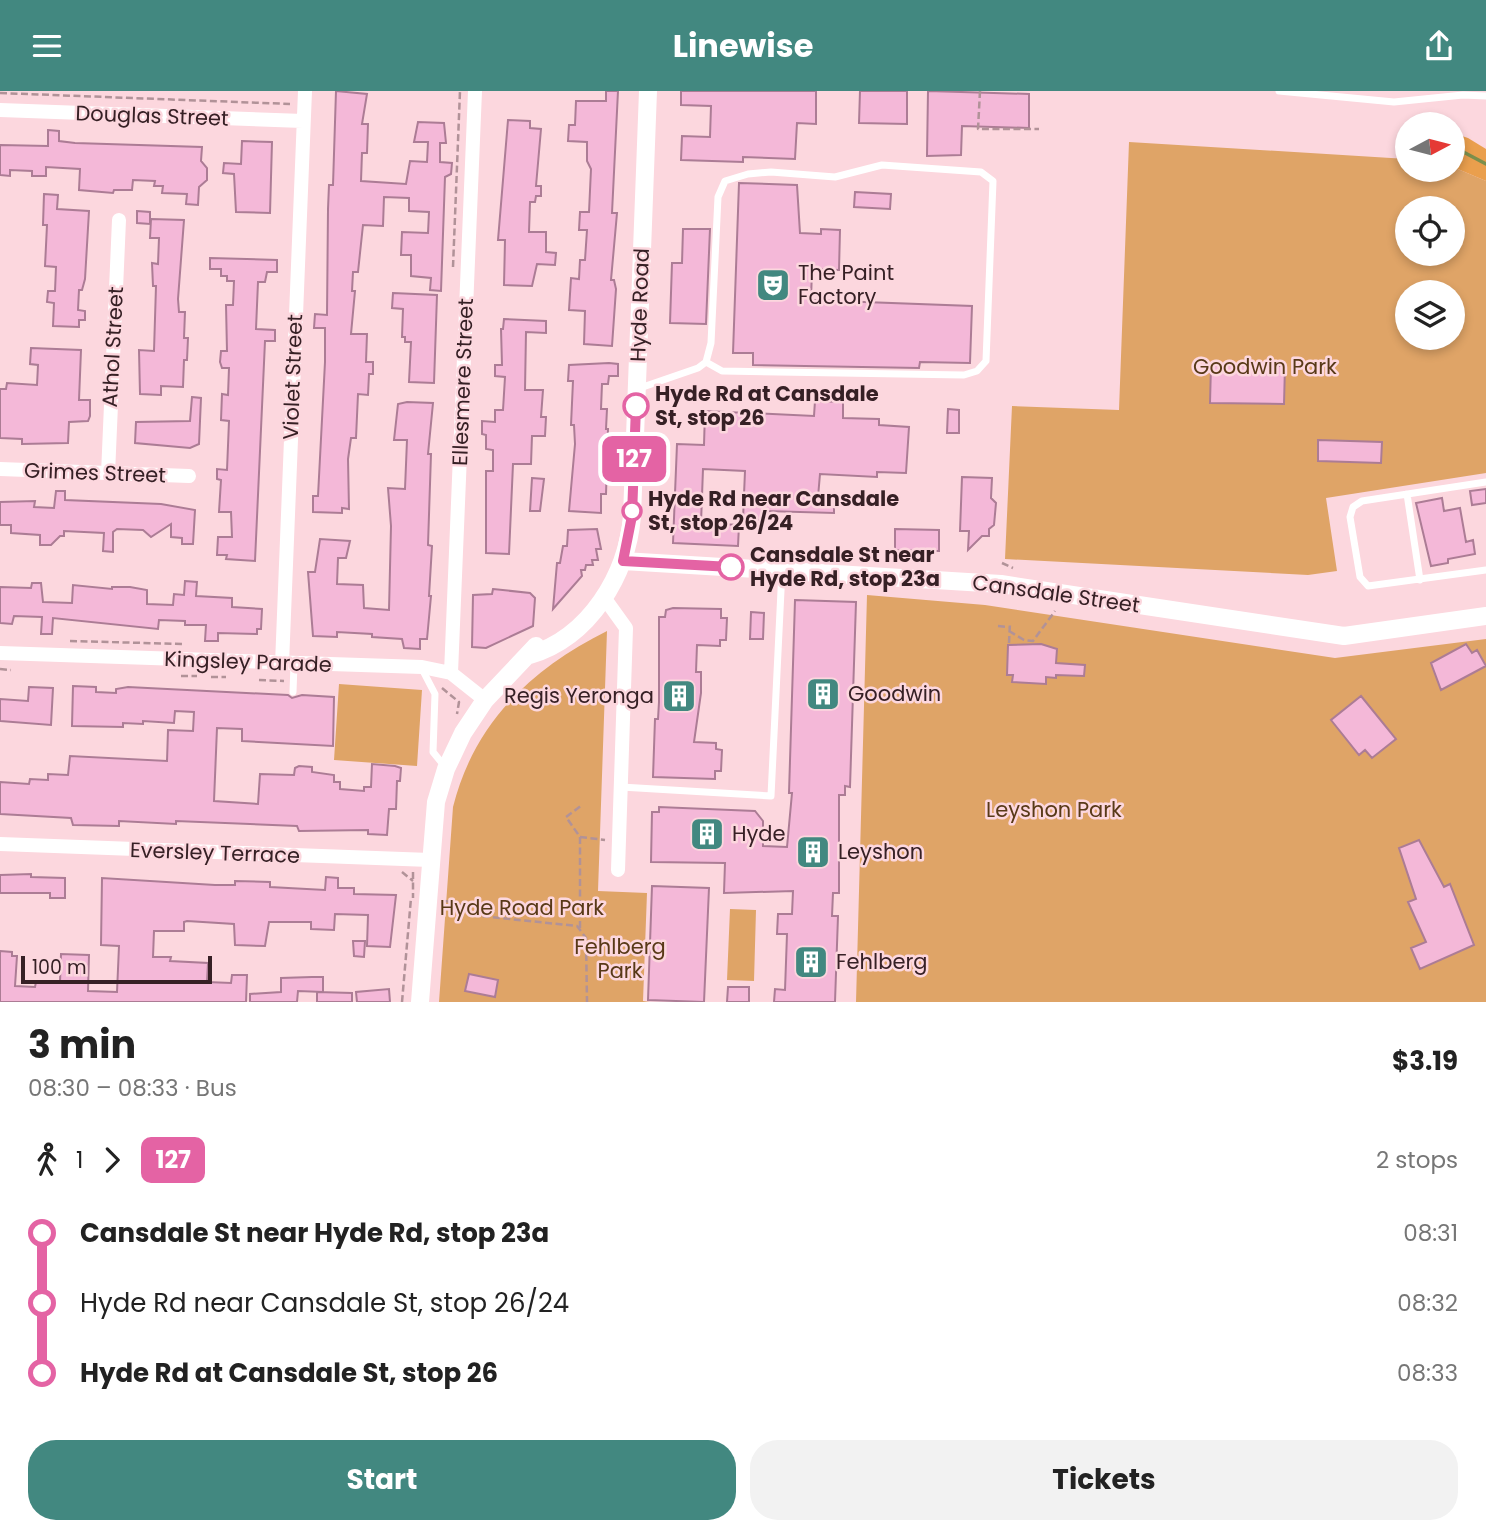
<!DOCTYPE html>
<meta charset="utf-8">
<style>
body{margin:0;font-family:Poppins,sans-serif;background:#f2f2f2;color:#222;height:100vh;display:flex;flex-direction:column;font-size:26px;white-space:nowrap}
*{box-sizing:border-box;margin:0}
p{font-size:23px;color:#767676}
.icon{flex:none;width:38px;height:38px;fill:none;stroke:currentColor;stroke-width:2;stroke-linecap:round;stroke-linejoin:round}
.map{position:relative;height:911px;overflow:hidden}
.sheet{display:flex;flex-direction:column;background:#fff;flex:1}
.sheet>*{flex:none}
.badge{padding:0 14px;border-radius:10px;font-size:24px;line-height:46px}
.needle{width:46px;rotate:83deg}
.fabs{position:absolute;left:1395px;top:21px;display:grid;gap:14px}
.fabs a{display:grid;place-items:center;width:70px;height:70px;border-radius:50%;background:#fff;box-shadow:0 4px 10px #0003;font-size:35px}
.scale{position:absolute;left:21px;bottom:18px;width:191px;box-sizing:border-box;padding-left:7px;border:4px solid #362025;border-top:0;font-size:19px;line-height:24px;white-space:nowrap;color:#362025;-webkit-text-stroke:5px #fcd7de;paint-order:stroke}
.map>.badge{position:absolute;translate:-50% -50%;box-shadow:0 0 0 4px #fff}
.legs{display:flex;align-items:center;gap:10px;height:77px;padding:0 28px;font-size:23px}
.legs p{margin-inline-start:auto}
.head{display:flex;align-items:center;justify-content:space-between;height:119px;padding:0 28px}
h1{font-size:38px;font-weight:700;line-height:52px}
.action{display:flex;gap:14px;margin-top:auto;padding:14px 28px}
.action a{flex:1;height:80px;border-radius:28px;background:#428880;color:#fff;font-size:28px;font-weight:700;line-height:80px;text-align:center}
.action a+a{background:#f2f2f2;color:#222}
ul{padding:0 28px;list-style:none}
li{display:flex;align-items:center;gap:24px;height:70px;font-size:26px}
li i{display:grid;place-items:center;width:10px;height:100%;margin:0 9px;background:currentColor}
li i::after{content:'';width:18px;height:18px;margin:-9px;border:5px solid;border-radius:50%;background:#fff}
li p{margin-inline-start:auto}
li:first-child i{background:linear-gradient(#0000 50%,currentColor 0)}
li:last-child i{background:linear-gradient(currentColor 50%,#0000 0)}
header{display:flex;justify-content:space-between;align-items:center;height:91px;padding:0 28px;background:#428880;color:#fff;font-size:32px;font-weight:700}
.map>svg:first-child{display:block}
.green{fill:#dfa467;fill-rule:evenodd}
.forest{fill:#ea9f4d}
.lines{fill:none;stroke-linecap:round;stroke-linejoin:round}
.stream{stroke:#7c8f4c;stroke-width:3.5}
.building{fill:#f4b8d8;stroke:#ac7c95;stroke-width:2}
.path{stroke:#b19298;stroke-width:2.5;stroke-dasharray:7 3.5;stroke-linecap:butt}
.service{stroke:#fff;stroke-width:7}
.minor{stroke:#fff;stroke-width:14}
.tertiary{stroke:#fff;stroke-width:18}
.line-1-casing{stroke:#fff;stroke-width:16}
.line-1{stroke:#e463a4;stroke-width:10}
.stop-1-dot{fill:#fff;stroke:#e463a4;stroke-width:3.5}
.labels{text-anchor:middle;stroke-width:5;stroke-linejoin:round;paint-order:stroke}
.street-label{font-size:21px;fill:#362025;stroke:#fcd7de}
.poi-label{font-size:21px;fill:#362025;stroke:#fcd7de;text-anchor:start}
.park-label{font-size:21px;fill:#583917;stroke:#fcd7de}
.stop-label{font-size:21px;font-weight:bold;fill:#362025;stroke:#fcd7de;text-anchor:start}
</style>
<header><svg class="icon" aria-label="menu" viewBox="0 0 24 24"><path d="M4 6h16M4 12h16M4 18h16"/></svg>Linewise<svg class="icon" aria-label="share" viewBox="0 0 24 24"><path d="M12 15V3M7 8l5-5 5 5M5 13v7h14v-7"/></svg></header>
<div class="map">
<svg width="1486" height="911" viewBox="0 0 1486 911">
<rect width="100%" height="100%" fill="#fcd7de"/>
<path class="green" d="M1129 51 1407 68V79H1452L1453 76 1486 90V382L1326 407 1337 480 1308 484 1005 468 1012 315 1119 319ZM1407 117H1452V163H1407ZM1407 201H1452V247H1407Z
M867 504 985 514 1335 567 1486 548V911H856Z
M607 540 598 800 647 802 643 910 650 911H439L453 716C474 632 531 578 607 540Z
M339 593 422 599 417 675 334 669Z
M730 818 756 819 754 890 727 889Z"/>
<path class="forest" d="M1453 42 1468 47 1486 58V90L1453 76Z"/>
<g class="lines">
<path class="stream" d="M1452 55 1486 73"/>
</g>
<path class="building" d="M336 0 367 3 362 33H368L367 62H362L361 90 406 93 410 70 427 71 428 51H414L418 31 444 32 446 52H440V71L452 72 451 83 445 86 441 200 430 199 431 187 411 185V164H401L402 141 428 142 429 121 409 120V107L384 106 383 135 363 134 358 181H353L352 200H355L351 243H367L366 271H373V283H369L368 304 358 303 356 347H351L348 368 349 418 342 417V422L313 421V405H318L325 271V237H314L315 223 327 224 328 118 329 94H333Z
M606 0H618L612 122H617L611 189H614L616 198 612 255 584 253 585 220 569 219 571 187 579 188 580 169H585L587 139H579L580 121H589L591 78 587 70V51L568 50 569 34H575L576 10H606Z
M681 0H816V33L797 32 795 68 743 66V71L681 69 682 45 710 46 711 15 681 14Z
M860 0H907V33L859 32Z
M928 0 1029 3V37L962 35 961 64 927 65Z
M508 29 530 30V37L541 38 536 95H541V105H536L535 111H530L529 141H546V161L556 162 555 174 537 173 532 195 504 194 505 149H498Z
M48 39 59 40V50L75 52 202 56 201 70 207 77V89L199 96 198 114 186 113 187 103 162 102 163 95H154L155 90 133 89 132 99H114L113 102 79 99 80 78 46 76V85H32V80L10 79V85L0 84V54L48 55Z
M242 50 272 51 270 122 236 121 234 83 223 82 224 72 241 73Z
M739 92 797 94 800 142 821 143V138L840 139 839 179 812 178 811 209 972 215 970 272 920 271 919 277 753 274V262H733Z
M855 101 891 103 890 118 854 116Z
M44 103 58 104 57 118 89 120 85 188 82 199H79L78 219 85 220V229H79V236L53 235 54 212 47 211 48 200H55L56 176 45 175 47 134H43Z
M137 120 150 121V133L137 132Z
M151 128 184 129 178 208 179 221H185L184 247H188L187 269H184L183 296 161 295V304L140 303 139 259 154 260 156 195H153L152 172 158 173 159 147H150Z
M683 138H710L706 233 670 232 672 172H682Z
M210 167 277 169V181H267L265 191H258L256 238 275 239V250H265L255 470 226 468 227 464H217L218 446H232L231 421H219L221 389 217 388V378L227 379 229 330 221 329 222 303 228 304 229 277H222L220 271 221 260H227L226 214H233L234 190H227V185H221V178H210Z
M393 202 437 204 434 292 409 291 411 251H405V246H402L403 218 392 217Z
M504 228 546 230V242L526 241 525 299H543L541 326H546L545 345H532L531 373H513L509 463 486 462V380H493V359L486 358V344L482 343V330L495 331V319H503L505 286 495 285V274H502L501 238H503Z
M31 257 81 259 79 309H90V325L88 330 69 331 68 352 22 353V348L0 347V298H6L7 292 37 294 38 274 30 273Z
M609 272 618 273V285H609L608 293H602L601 318H607L606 338H608L606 403H601V422L569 420 575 353 574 334H571L573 290H568L569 274Z
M1211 274 1285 275 1284 313 1210 312Z
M192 306 201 307 199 353 190 357 135 352 136 331 190 330Z
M815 310 843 311V327L879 328V334L909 336 906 382 877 381V386L820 383 818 406 834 407V422L766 420V429L743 428 745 380 703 378 701 432 739 434 738 455 673 452 677 353 704 354 705 320 814 325Z
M407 311 433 312 428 363H431L428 454 432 455 429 505H431L427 548H420V558L404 557 402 548 372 546V543L337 541V546L313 545 308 481H315L320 448 350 450 346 467H338L337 493 363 494 364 517 389 519 391 435 388 397 405 398 407 349H394L398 313Z
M948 318 959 319V342H947Z
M1318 349 1382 351 1381 372 1318 370Z
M962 386 992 387 991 407 996 412 994 434 989 438V445H982L968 459 969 440H960Z
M532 387 544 388 540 420H530Z
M1486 398V412L1472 414 1470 400Z
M56 400H65V409L161 413 195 419 193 453H182V447L171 446V433L151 446 143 439 117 438 113 441V461L103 460 104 442 64 440V445H60L51 454H40V444L11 442V434H0V411L35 410 34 416 54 417Z
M1442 407 1444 420 1460 417 1466 451 1473 449 1475 463 1448 468V472L1431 475 1416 412Z
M597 438 601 458H596L598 469H592L593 474H586L585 479H581L582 485 553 518 557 472H560L563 455H567L568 439Z
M895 438 939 439V460L895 459Z
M185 490 197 491 196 505 232 507V516L262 518 261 538H257V543L218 542V550H205L206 534H185V530L159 529 158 538 53 527 52 543H41L42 526 14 525 12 533 0 532V496L31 497 32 492H41L43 511 72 512 73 494 112 498V496H130L147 499V513L173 514 174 503 184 504Z
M493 498 530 502 535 507 533 535 486 557 472 556 473 504 492 503Z
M795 509 856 511 850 696 845 695V704H839V802H833L832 825H838L835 911H774L775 898 785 899 787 843H777L778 823H792L793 800 724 802 725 772 651 771 652 721H659V716L755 720 763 730V755L787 756 792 702H789Z
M673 517 721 518V527H727L726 549H720V555L697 554 696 581H701V602L694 651 716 652V658L722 659 721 680H715V688L653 686 655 628H658L659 611V526H665L666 519Z
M751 521 764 522 763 548H750Z
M1041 553 1057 558 1056 572 1085 574 1084 585 1056 584V587L1046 586V593L1012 591 1013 584H1007L1008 554Z
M1466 553 1472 562 1477 559 1486 575 1441 599 1431 572Z
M73 595 96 596V601L116 602V598L128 596 288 604 292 607 302 604 334 606 333 655 242 650V638L217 637 214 710 258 713 260 683 294 684 295 677 299 675 312 676V681L334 684V691H340V698L364 700V696H371L372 673 395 675 401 677 400 690H397L396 718H389L387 744 368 743V739L299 740 297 735 176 730V733L119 730V735L73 734 71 727 0 723V691L29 693 30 688 48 689V683L68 684 70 665 167 670 168 639 193 640 194 621 175 620 174 632 143 630V633L123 632V636L72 635Z
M29 596 53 597 51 634 0 630V608L28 610Z
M1361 605 1396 648 1372 667 1365 659 1359 664 1331 629Z
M1419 749 1444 796 1450 793 1474 854 1420 878 1411 857 1426 851 1408 811 1416 808 1399 757Z
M31 783V786L65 787V807H50V802H0V784Z
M326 786 338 787V797H354V803L396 804 390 856 367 855 368 824 335 823 334 839 311 838V831H269L265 855 235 854 234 833 187 830 184 831V840H154L153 866H171L170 870 208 872 207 891 231 892 232 884H247L246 911H0V860L12 861V865H17L15 895 35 896 36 891H60L61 863 89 864 88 900 117 901 119 855 101 854 102 787 215 794H235V790L270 791V796L325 799Z
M652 795 709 797 704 911 648 909Z
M353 850H365L364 866 354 865Z
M469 883 498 889 495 906 465 900Z
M312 886H323V901L298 900 297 911H250V903L281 901V887Z
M728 896H749V911H727Z
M389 898 390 911H357L356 901Z
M317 901 352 902V911H317Z"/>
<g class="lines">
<path class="path" d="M980 0 978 38H1039
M0 2 290 13
M453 176 460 0
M1002 472 1013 477
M998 535 1009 536
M1009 540 1024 549 1033 550 1055 520
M70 550 182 553
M1009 552 1010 532
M0 578 11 579
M181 585H197
M211 586H226
M259 589 284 590
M442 597 459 611 457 623
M580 746 605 749
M402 781 413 790
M413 781V807
M444 810 455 811 481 825 577 835 586 847 587 911
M580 837V746L566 726 582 714
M402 911 411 807"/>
<path class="service" d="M1279 0 1394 11 1463 4 1486 5
M637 298 698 277 706 271 711 252 718 106 725 90 748 83 771 81 835 86 882 74 981 81 993 90 986 270 977 280 964 284 722 280 706 271
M1486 391 1362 410 1353 416 1350 426 1360 486 1368 495 1486 479
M1407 403 1420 489
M422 578 435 603 433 661 446 677
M293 601 294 573
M621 696 771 705 782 479"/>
<path class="minor" d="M0 19 303 30
M0 378 189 385
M108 383 119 129
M603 505 626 537 618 779
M0 562 422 576 451 582 485 609
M282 573 305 0
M451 582 475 0
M0 753 430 769"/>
<path class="tertiary" d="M623 470 1001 493 1344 545 1486 525
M530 564C590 546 627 484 632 425L648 0
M420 911 436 711 446 678 463 642 485 609 536 555"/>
</g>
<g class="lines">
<g class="line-1-casing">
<path id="line-1" d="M636 315 632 425 623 470 731 476"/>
</g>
<use href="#line-1" class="line-1"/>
</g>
<defs>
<g id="theatre-square" transform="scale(1.75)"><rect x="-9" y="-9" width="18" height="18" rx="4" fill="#428880" stroke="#fcd7de"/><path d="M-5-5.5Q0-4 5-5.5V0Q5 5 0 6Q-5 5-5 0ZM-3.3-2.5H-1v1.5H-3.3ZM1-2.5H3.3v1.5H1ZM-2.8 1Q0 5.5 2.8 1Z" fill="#fff"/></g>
<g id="building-square" transform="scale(1.75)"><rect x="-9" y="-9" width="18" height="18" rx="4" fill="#428880" stroke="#fcd7de"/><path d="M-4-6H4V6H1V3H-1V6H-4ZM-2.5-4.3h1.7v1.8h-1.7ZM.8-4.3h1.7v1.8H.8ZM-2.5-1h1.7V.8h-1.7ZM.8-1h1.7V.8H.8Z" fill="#fff"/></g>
</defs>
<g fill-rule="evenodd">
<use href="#theatre-square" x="773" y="194"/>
<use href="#building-square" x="823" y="603"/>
<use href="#building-square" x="679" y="605"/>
<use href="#building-square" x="707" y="743"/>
<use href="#building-square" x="813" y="761"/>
<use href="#building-square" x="811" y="871"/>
</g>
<g class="stop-1-dot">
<circle cx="636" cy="315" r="12"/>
<circle cx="632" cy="420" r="9"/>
<circle cx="731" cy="476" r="12"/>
</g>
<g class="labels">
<g class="street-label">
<text transform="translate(152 25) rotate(2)" y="7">Douglas Street</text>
<text transform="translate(640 214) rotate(-88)" y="7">Hyde Road</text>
<text transform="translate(113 256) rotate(-87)" y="7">Athol Street</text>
<text transform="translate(293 286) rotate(-88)" y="7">Violet Street</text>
<text transform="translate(463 291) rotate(-88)" y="7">Ellesmere Street</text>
<text transform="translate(95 382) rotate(2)" y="7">Grimes Street</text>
<text transform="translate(1056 503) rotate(8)" y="7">Cansdale Street</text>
<text transform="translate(248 571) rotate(2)" y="7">Kingsley Parade</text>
<text transform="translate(215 762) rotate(2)" y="7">Eversley Terrace</text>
</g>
<g class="poi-label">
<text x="798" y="189">The Paint<tspan x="798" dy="24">Factory</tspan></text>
<text x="848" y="610">Goodwin</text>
<text x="654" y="612" text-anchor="end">Regis Yeronga</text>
<text x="732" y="750">Hyde</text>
<text x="838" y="768">Leyshon</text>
<text x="836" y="878">Fehlberg</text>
</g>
<g class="park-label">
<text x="1265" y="283">Goodwin Park</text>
<text x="1054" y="726">Leyshon Park</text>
<text x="522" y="824">Hyde Road Park</text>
<text x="620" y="863">Fehlberg<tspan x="620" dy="24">Park</tspan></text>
</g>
<g class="stop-label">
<text x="655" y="310">Hyde Rd at Cansdale<tspan x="655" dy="24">St, stop 26</tspan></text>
<text x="648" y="415">Hyde Rd near Cansdale<tspan x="648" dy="24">St, stop 26/24</tspan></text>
<text x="750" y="471">Cansdale St near<tspan x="750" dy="24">Hyde Rd, stop 23a</tspan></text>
</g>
</g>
</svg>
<div class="fabs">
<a><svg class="needle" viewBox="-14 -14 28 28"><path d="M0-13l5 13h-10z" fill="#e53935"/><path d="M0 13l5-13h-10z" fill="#767676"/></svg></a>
<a><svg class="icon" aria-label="locate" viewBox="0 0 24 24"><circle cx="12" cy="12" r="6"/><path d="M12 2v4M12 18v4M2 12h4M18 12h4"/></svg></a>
<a><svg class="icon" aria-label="layers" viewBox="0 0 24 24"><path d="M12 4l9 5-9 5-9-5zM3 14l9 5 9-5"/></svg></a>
</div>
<div class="scale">100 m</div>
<b class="badge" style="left:634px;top:368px;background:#e463a4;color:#fff">127</b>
</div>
<section class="sheet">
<div class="head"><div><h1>3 min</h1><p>08:30 – 08:33 · Bus</p></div><b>$3.19</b></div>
<div class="legs"><svg class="icon" aria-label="walk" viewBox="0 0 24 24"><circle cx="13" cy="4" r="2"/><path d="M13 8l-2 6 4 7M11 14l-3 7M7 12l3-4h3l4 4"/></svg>1<svg class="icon" aria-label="forward" viewBox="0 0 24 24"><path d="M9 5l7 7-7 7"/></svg><b class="badge" style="background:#e463a4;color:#fff">127</b><p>2 stops</p></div>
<ul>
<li><i style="color:#e463a4"></i><b>Cansdale St near Hyde Rd, stop 23a</b><p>08:31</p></li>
<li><i style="color:#e463a4"></i><span>Hyde Rd near Cansdale St, stop 26/24</span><p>08:32</p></li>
<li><i style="color:#e463a4"></i><b>Hyde Rd at Cansdale St, stop 26</b><p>08:33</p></li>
</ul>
<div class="action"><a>Start</a><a>Tickets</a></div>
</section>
